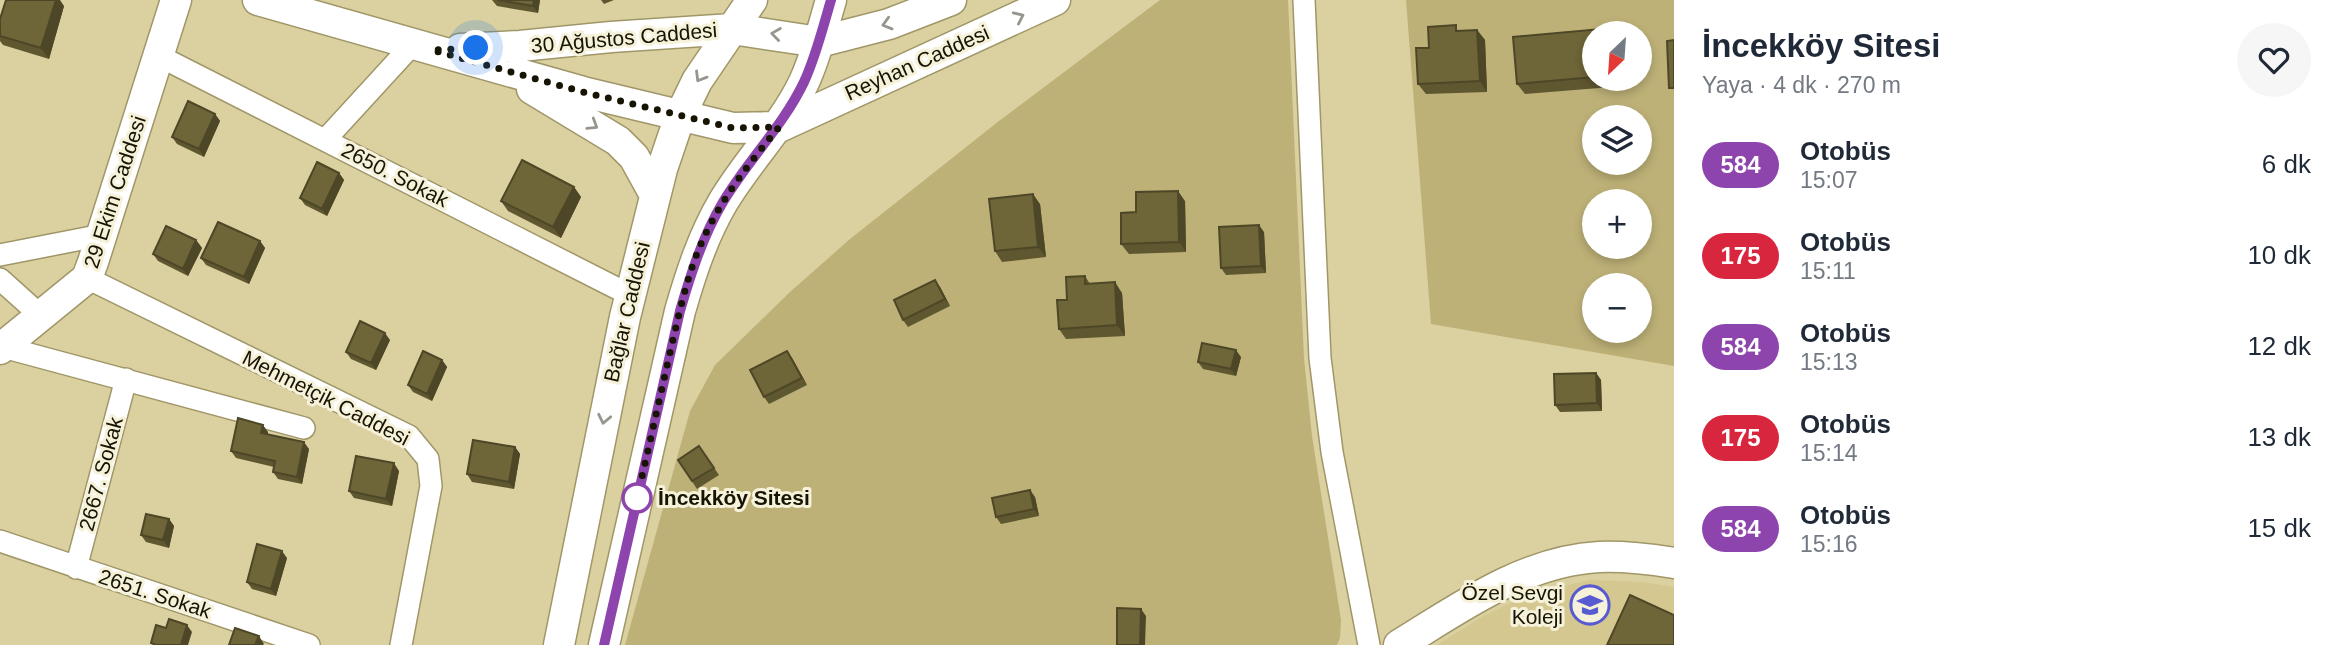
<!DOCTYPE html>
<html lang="tr">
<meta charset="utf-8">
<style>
body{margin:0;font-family:Helvetica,sans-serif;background:#f6f6f7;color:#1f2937;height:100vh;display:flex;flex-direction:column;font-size:26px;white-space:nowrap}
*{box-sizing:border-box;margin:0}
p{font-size:23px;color:#747a83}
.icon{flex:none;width:38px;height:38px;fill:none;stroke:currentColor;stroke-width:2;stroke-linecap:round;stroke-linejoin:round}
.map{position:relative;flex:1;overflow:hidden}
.drawer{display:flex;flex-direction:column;background:#fff;width:665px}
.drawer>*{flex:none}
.badge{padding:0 14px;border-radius:23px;font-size:24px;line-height:46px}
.needle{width:46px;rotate:205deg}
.tools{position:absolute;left:1582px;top:21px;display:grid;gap:14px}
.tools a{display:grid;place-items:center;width:70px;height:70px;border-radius:50%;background:#fff;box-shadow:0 4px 10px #0003;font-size:35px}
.you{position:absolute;width:35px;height:35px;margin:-18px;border:5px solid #fff;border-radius:50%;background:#1a73e8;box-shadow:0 0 0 10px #1a73e833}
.map>.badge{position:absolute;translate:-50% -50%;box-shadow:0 0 0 4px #fff}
.round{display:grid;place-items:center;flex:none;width:74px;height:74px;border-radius:37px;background:#f6f6f7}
.head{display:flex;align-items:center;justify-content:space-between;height:119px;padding:0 28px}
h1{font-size:33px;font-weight:800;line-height:52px}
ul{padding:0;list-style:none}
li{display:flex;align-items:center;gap:21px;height:91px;padding:0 28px}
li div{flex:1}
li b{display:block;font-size:26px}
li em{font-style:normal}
li .badge{min-width:77px;font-weight:700;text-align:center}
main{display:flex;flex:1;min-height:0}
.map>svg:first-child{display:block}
.built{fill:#d4c890}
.green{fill:#bdb177;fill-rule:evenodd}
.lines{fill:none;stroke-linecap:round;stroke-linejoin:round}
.street-casing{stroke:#a09668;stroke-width:24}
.secondary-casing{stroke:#a09668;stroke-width:33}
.street{stroke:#fff;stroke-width:21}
.secondary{stroke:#fff;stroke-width:30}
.wall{fill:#5f5730}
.shaded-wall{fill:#4d4727}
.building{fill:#6e6538;stroke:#4d4727;stroke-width:2}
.oneway{stroke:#97958e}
.line-casing{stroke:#fff;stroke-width:16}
.line{stroke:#8e44ad;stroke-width:10}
.walk{stroke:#181403;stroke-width:7;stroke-dasharray:0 12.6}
.stop-dot{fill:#fff;stroke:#8e44ad;stroke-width:3.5}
.labels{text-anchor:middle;stroke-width:6;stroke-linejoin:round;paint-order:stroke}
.street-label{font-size:21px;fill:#181403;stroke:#f6f1d9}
.stop-label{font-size:21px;font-weight:bold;fill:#181403;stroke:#f6f1d9;text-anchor:start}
.poi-label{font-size:21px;fill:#181403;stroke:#f6f1d9;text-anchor:end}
</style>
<main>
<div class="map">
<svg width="1674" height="645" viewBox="0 0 1674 645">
<rect width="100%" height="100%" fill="#dbd1a0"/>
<path class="built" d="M1590 580 1642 582 1674 587V645H1437L1483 616 1530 594Z"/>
<path class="green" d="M1160 0H1288L1304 358 1312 436 1341 620 1340 638 1337 645H625L690 411 715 365 790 292 850 239 999 121Z
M1406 0H1674V366L1431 324ZM1594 33H1640V79H1594ZM1594 117H1640V163H1594ZM1594 201H1640V247H1594ZM1594 285H1640V331H1594Z"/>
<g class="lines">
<g class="street-casing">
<path id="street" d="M1304 0 1320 358 1332 452 1369 645
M159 56 630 295
M325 140 413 44
M0 255 102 235
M87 278 409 436 428 459 431 486 401 645
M0 279 40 315
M3 347 304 428
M0 541 309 645
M76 568 126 379"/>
</g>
<g class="secondary-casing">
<path id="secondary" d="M258 0 583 92 733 128 779 127 1055 0
M460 49 520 46 611 37 732 29 819 42 889 24 951 0
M532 89 618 141 634 157 655 195
M0 349 87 278 93 262 176 0
M559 645 625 317 662 169 680 116 697 81 752 0
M604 645 680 311C691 273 703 236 723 202 748 160 783 126 804 82 816 56 823 27 831 0
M1399 645C1461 607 1524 561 1599 557 1624 556 1649 559 1674 563"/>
</g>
<use href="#street" class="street"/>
<use href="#secondary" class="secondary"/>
</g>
<path class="wall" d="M492 0H540L538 13 497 6Z
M601 0H614L604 4Z
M64 6 49 59 3 45 0 41V19Z
M1460 30H1477L1485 40 1487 92 1426 94 1418 84 1429 48Z
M1594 33V79H1623L1624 86 1525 94 1517 84Z
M215 114 220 121 204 157 177 144 172 137Z
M339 173 344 180 327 216 305 205 300 198Z
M574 187 581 197 561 238 508 211 501 201Z
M1185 201 1186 252 1129 254 1121 244Z
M1040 204 1046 257 1002 262 995 251Z
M1264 232 1266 273 1226 275 1221 268Z
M196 240 202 248 188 276 158 261 153 254Z
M260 241 265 248 249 284 206 265 201 258Z
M1085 276 1090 284 1122 293 1125 336 1066 339 1059 329Z
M940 287 950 306 908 327 903 320Z
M390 340 376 370 351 359 346 352Z
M1241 357 1236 376 1203 369 1198 362Z
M792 358 807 385 769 404 764 397Z
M442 360 447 367 432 401 413 392 408 385Z
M1596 373 1601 380 1602 411 1560 412 1555 405Z
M268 432V434L309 449 302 484 278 479 273 472 274 467 236 458 231 451Z
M699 446 719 475 697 489 678 460Z
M515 447 520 454 514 489 472 482 467 474Z
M399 471 392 506 354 498 349 491Z
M1035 497 1039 516 1001 524 996 517Z
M169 519 174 526 169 548 146 542 141 535Z
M287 558 276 596 252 589 247 582Z"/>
<path class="shaded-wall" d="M56 0H60L64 6 49 59 41 48Z
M534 0H540L538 13 533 6Z
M1477 30 1485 40 1487 92 1480 81Z
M215 114 220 121 204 157 199 149Z
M339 173 344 180 327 216 322 209Z
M574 187 581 197 561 238 553 227Z
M1178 191 1185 201 1186 252 1179 242Z
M1033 194 1040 204 1046 257 1038 247Z
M1259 225 1264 232 1266 273 1261 266Z
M196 240 202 248 188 276 183 269Z
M260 241 265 248 249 284 244 277Z
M935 280 940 287 950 306 945 299Z
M1115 282 1122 293 1125 336 1117 325Z
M385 333 390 340 376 370 371 363Z
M1236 350 1241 357 1236 376 1231 369Z
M787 351 792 358 807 385 802 378Z
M442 360 447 367 432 401 427 394Z
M1596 373 1601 380 1602 411 1597 403Z
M263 425 268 432 266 440 261 433Z
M304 442 309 449 302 484 297 477Z
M515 447 520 454 514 489 509 482Z
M394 463 399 471 392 506 386 499Z
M1030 490 1035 497 1039 516 1034 509Z
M169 519 174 526 169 548 163 540Z
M282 551 287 558 276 596 271 589Z
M1141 609 1146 616 1145 645H1140Z
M187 625 192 632 188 645H181Z
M259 636 264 644 263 645H255Z"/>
<path class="building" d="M6 0H56L41 48 0 36V19Z
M498 0H534L533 6Z
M1456 25V31L1477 30 1480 81 1418 84 1416 48H1429L1428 27Z
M1612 28V33H1594V77L1517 84 1513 37Z
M1674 40V88H1669L1667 41Z
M188 101 215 114 199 149 172 137Z
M522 160 574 187 553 227 501 201Z
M317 162 339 173 322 209 300 198Z
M1178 191 1179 242 1121 244V213L1136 212V192Z
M1033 194 1038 247 995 251 989 199Z
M218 222 260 241 244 277 201 258Z
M1259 225 1261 266 1221 268 1219 227Z
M166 226 196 240 183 269 153 254Z
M1085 276V284L1115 282 1117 325 1059 329 1057 300H1067L1066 277Z
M935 280 945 299 903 320 894 300Z
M360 321 385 333 371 363 346 352Z
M1202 343 1236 350 1231 369 1198 362Z
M423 351 442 360 427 394 408 385Z
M787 351 802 378 764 397 750 370Z
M1596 373 1597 403 1555 405 1554 374Z
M238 418 263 425 261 433 304 442 297 477 273 472 275 461 231 451Z
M473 440 515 447 509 482 467 474Z
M699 446 714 468 692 481 678 460Z
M356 456 394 463 386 499 349 491Z
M1030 490 1034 509 996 517 992 498Z
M146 514 169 519 163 540 141 535Z
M257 544 282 551 271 589 247 582Z
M1630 595 1674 615V645H1607Z
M1117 608 1141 609 1140 645H1117Z
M169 619 187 625 181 645H156L151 643 156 625 166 628Z
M235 628 259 636 255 645H229Z"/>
<defs><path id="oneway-chevron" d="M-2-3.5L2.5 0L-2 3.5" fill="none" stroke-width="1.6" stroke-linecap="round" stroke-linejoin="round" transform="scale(1.75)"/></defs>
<g class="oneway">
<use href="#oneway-chevron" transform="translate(1019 17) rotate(-25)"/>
<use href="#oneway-chevron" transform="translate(887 24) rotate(164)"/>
<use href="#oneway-chevron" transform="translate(776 34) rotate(-172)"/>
<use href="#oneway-chevron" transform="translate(700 77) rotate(121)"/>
<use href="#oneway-chevron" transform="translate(593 125) rotate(32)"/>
<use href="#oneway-chevron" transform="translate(604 419) rotate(102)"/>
</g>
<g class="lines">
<g class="line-casing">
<path id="line" d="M604 645 680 311C691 273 703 236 723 202 748 160 783 126 804 82 816 56 823 27 831 0"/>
</g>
<use href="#line" class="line"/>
<path class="walk" d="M476 48 432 50 583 92 733 128 779 127C751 161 725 194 706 233 687 272 679 315 669 357 658 406 647 455 636 503L637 498"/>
</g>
<defs>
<g id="school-ring" transform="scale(2.0125)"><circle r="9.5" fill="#f6f1d9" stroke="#585ad1" stroke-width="1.5"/><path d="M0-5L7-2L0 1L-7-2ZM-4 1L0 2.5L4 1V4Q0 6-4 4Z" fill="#585ad1"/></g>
</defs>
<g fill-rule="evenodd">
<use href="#school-ring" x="1590" y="605"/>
</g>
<circle class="stop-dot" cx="637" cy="498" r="14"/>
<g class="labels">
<g class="street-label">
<text transform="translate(624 38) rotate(-5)" y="7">30 Ağustos Caddesi</text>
<text transform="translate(917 63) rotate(-24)" y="7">Reyhan Caddesi</text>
<text transform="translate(395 175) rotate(27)" y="7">2650. Sokak</text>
<text transform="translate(115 192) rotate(-72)" y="7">29 Ekim Caddesi</text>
<text transform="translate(627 312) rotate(-77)" y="7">Bağlar Caddesi</text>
<text transform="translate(326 398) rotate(27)" y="7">Mehmetçik Caddesi</text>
<text transform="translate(101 474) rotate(-75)" y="7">2667. Sokak</text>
<text transform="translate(155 594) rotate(18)" y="7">2651. Sokak</text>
</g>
<g class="stop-label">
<text x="658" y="505">İncekköy Sitesi</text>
</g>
<g class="poi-label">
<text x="1563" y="600">Özel Sevgi<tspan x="1563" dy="24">Koleji</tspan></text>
</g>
</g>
</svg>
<div class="tools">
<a><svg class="needle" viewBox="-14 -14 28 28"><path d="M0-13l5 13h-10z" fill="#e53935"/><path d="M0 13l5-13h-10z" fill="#747a83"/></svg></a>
<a><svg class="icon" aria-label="layers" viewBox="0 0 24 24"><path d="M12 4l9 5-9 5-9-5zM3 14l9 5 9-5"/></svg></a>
<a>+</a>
<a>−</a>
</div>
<div class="you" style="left:476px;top:48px"></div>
</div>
<section class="drawer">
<div class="head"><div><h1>İncekköy Sitesi</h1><p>Yaya · 4 dk · 270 m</p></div><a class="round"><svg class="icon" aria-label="heart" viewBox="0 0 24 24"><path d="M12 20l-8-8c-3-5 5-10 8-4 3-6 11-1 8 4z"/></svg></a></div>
<ul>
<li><span class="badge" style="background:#8e44ad;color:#fff">584</span><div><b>Otobüs</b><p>15:07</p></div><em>6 dk</em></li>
<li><span class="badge" style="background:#d7263d;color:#fff">175</span><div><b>Otobüs</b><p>15:11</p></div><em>10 dk</em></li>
<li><span class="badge" style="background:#8e44ad;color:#fff">584</span><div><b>Otobüs</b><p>15:13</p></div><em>12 dk</em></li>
<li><span class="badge" style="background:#d7263d;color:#fff">175</span><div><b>Otobüs</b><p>15:14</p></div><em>13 dk</em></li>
<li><span class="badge" style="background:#8e44ad;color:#fff">584</span><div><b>Otobüs</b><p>15:16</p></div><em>15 dk</em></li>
</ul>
</section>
</main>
